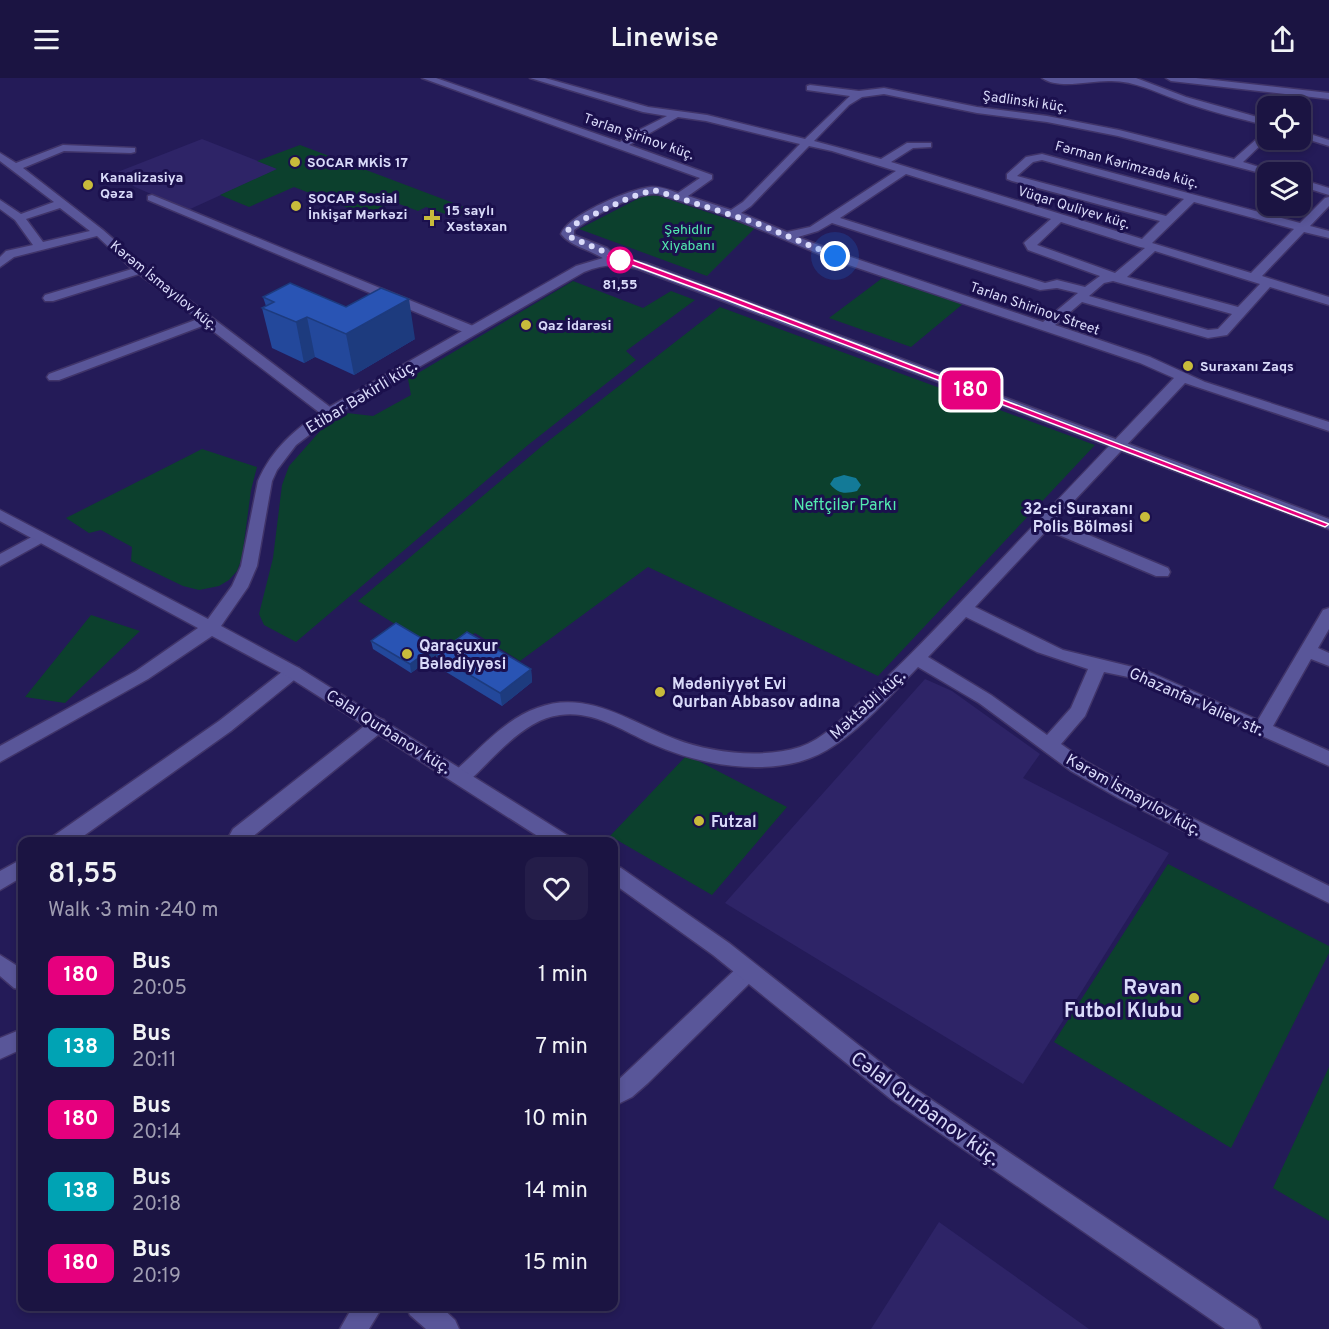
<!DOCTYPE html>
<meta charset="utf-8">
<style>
body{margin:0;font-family:Overpass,sans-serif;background:#241d49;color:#f1f3f6;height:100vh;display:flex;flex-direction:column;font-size:22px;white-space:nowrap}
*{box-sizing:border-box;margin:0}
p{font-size:20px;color:#a09eb2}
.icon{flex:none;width:33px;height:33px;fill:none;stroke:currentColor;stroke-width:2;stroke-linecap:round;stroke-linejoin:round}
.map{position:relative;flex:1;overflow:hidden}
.drawer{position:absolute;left:18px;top:759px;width:600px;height:474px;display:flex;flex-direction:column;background:#1b1442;border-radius:12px;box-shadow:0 3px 9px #0003,0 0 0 2px #39335b}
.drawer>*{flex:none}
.badge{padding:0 12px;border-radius:9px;font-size:21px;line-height:39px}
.buttons{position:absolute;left:1257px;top:18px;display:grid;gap:12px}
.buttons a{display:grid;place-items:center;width:54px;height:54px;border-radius:12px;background:#1b1442;box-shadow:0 3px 9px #0003,0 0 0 2px #39335b;font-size:30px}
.you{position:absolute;width:30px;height:30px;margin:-15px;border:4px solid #fff;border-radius:50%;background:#1a73e8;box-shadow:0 0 0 9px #1a73e833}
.map>.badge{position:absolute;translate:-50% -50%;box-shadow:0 0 0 3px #fff}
.round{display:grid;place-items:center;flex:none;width:63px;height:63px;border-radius:12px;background:#241d49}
.overview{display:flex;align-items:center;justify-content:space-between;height:102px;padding:0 30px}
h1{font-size:28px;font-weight:600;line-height:45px}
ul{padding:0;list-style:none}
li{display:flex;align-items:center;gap:18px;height:72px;padding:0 30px}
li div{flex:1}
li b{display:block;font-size:22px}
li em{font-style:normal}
li .badge{min-width:66px;font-weight:700;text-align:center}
header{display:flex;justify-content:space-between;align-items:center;height:78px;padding:0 30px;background:#1b1442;font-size:27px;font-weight:600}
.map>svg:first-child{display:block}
.built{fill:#2e2467}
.green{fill:#0c402d}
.water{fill:#137a97}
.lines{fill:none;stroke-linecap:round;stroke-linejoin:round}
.street-casing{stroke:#403469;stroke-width:3}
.secondary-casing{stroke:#403469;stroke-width:3}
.street{fill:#595699;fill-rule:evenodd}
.secondary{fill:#595699;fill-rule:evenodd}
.wall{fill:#23489b}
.shaded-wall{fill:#1d3b7e}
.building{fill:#2954b4;stroke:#1d3b7e;stroke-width:1.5}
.line{fill:#e6007e;stroke:#fff;stroke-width:1.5}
.walk{stroke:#d9daf9;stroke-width:6;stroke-dasharray:0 10.8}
.poi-dot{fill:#c8bb3b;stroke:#1b104d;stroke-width:2}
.stop-dot{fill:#fff;stroke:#e6007e;stroke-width:3}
.labels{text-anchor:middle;stroke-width:6;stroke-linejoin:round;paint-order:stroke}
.far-street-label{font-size:14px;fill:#d9daf9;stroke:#1b104d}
.far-poi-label{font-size:14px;font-weight:bold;fill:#d9daf9;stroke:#1b104d;text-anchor:start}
.far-park-label{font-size:14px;fill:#53e9af;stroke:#1b104d}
.far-stop-label{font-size:14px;font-weight:bold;fill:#d9daf9;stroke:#1b104d}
.street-label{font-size:16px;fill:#d9daf9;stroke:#1b104d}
.park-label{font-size:16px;fill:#53e9af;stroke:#1b104d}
.poi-label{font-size:16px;font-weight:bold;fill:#d9daf9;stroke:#1b104d;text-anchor:start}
.near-poi-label{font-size:20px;font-weight:bold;fill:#d9daf9;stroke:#1b104d;text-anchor:end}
.near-street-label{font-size:20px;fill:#d9daf9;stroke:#1b104d}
</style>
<header><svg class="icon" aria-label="menu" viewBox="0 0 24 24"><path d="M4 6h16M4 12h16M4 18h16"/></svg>Linewise<svg class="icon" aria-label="share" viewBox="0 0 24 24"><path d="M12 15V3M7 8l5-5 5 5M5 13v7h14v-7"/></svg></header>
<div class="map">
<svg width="1329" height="1251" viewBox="0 0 1329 1251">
<rect width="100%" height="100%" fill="#241b58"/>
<path class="built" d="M202 61 278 91 188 132 135 109 115 95Z
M925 601 952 613 1040 676 1023 700 1169 775 1023 1006 725 825Z
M939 1144 1089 1251H871Z"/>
<path class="green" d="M300 67 472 132 456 140 426 129 418 133 394 124 366 137 294 109 249 129 220 117 277 91 257 83Z
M647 116 659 118 755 150 707 198 579 151Z
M885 198 964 225 911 269 829 240Z
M573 203 643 230 671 213 695 222 626 273 636 282 528 367 296 564 264 547 259 536 273 480 282 407 289 388 321 352 347 335 373 338 411 317 408 301Z
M720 229 1095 367 878 598 648 489 520 583 475 555 443 576 358 523 542 368Z
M202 371 257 389 251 412 242 480 237 493 229 502 219 508 199 512 183 508 131 483 132 469 101 452 89 455 66 440Z
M91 537 140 553 65 625 25 619Z
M687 677 787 729 712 817 610 758Z
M1168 786 1329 868V875L1231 1070 1054 964Z
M1329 989V1143L1273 1110Z"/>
<path class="water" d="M844 397 856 400 861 407 857 413C845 416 838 416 830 406L834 400Z"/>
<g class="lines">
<g class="street-casing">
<path id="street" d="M422 0H436L620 64 631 56 667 38 643 34 530 0H545L648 29 707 37 805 61 850 18 807 12V8L810 7 859 13 884 10 977 29 1047 38 1119 52 1234 81 1268 51V60L1243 84 1275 94H1268V97L1118 58 1047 44 977 35 884 16 862 19 849 27 814 63 881 81 907 65H931V69L913 70 891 84 1142 161 1160 143 1012 103 1007 101V96L1026 79 1042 76 1300 145 1325 120 1329 119V128L1310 148 1329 153V160L1304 154 1262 198 1329 219V227L1270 209 1227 257 1208 260 1082 224 1055 247 1150 279 1205 304 1329 344V353L1185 305 1055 443 1168 490 1170 494 1168 498H1156L1047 452 975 529 1063 572 1145 592 1258 642 1323 532 1329 530V551L1318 570 1329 575V588L1311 581 1273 648 1329 673V688L1133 600 1104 594 1085 638 1061 666 1085 683 1134 711 1329 808V825L1120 721 1071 693 979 625 918 589C890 618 861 652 827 672 776 702 701 688 650 665 622 652 592 632 560 637 524 641 494 680 469 703L462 705 455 703 453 698 455 693C480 671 505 641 537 630 587 611 630 644 675 661 711 675 763 681 800 669 823 661 841 642 858 626 901 588 940 546 980 504 1044 436 1109 368 1174 300L1140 285 831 181 728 138 658 116C634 114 594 138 574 152V157L607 170 618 181 616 184H608C594 172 572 170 561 156 568 137 630 111 650 109 660 108 669 112 678 115L700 100ZM678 39 706 43 800 66 743 124 731 132 688 118 712 101V97L629 67ZM809 68 832 73 896 93 810 149 787 154 741 135 751 128ZM1042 82 1184 121 1166 138 1017 98 1033 84ZM906 96 1051 141 1026 163 1024 165 1028 172 1100 198 1085 209 1057 202 1045 205 840 140ZM1194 124 1294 151 1251 195 1152 165ZM1061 144 1140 169 1145 170 1115 195 1037 167ZM832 145 1040 212 1057 210 1078 215 1043 244 839 175 798 159 818 153ZM1155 173 1260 206 1238 229 1127 199ZM1113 203 1232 236 1218 251 1208 252 1089 218 1104 205ZM966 539 1037 574 1088 591 1071 630 1047 657 991 617 928 579Z
M1042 0H1136L1186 19 1268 42V48C1238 40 1207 33 1178 22 1155 14 1135 3 1111 3 1092 2 1059 12 1042 0Z
M1300 53 1329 62V68L1300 59Z
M63 67 135 70V74L131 75 64 73 23 90 103 152 145 189 334 332 336 335 334 338H324L205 247 59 302H49L47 299 49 296 198 241 139 196 53 223H45L43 220 45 217 132 191 97 158 14 179 0 189V179L6 173 33 167 15 142 0 131V122L21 136 54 124 0 83V75L16 85ZM60 130 90 153 43 164 26 141Z
M1300 101 1329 110V117L1300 108Z
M152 117 478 250 479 253 473 257 468 256 148 122V118Z
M41 454 49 459 47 462 0 488V476Z
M293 588 299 590 302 594 299 598 231 653 75 764H49L52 759 219 643 287 590Z
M378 640 384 642 387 647 384 652 246 764H226L233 751 372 642Z
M22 781V799L0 812V793Z
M0 877 22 891V912L14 910 0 898Z
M748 884 756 887 759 893 756 899 648 1005 632 1019 614 1028V1006L740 887Z
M22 951V971L0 981V960Z
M353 1228H383L369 1251H340Z
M406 1228H440L455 1242 459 1251H426L410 1237Z"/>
</g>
<g class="secondary-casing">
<path id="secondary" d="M1166 0H1196L1329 15V21L1171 3Z
M618 179 646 185 1329 441V451L638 191C619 185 603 186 584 194L334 338 296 367 277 392 272 403 257 488 248 509 221 548 299 590 570 759 573 764H547L287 598 212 558 148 601 0 684V668L136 593 198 550 0 443V432L208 541 232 508 241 488 258 403C272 371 295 351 324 332L576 188 603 180Z
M614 788 621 790 729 865 908 1006 1257 1242 1261 1251H1225L892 1022 713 877 614 806Z"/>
</g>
<use href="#street" class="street"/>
<use href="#secondary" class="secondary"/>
</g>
<path class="wall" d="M263 219 346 229 415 261 354 297 315 279 304 285 272 270 262 230 266 228Z
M371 563 435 568 437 576 411 595 373 571Z
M436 577 531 591 532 604 502 628 438 589Z"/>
<path class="shaded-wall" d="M409 221 415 261 354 297 346 256Z
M307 239 315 279 304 285 296 244Z
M435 568 437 576 411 595 410 586Z
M531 591 532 604 502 628 500 615Z"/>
<path class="building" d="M290 205 346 229 381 210 409 221 346 256 307 239 296 244 262 230 274 224 263 219Z
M396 545 435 568 410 586 371 563Z
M467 554 531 591 500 615 436 577Z"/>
<path class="line" d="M612 179 633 182 725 216 1329 446 1325 449 719 219 629 186 609 183V180Z"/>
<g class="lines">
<path class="walk" d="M620 182 612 181 603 173 570 159 567 156 569 150 584 141 631 119 654 112 756 145 835 178"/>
</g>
<g class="poi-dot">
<circle cx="295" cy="84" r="6"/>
<circle cx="88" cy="107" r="6"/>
<circle cx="296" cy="128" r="6"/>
<path d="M429 131h6v6h6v6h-6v6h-6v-6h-6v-6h6z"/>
<circle cx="526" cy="247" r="6"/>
<circle cx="1188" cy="288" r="6"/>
<circle cx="1145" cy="439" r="6"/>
<circle cx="407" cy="576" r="6"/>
<circle cx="660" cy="614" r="6"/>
<circle cx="699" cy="743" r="6"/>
<circle cx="1194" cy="920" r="6"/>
</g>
<circle class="stop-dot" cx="620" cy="182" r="12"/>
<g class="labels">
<g class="far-street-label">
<text transform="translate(1025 23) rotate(8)" y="5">Şadlinski küç.</text>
<text transform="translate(639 58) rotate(19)" y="5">Tərlan Şirinov küç.</text>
<text transform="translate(1127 86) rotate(15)" y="5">Fərman Kərimzadə küç.</text>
<text transform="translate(1074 129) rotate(17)" y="5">Vüqar Quliyev küç.</text>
<text transform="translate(164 207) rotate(39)" y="5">Kərəm İsmayılov küç.</text>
<text transform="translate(1035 230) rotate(19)" y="5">Tarlan Shirinov Street</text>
</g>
<g class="far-poi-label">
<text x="307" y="89">SOCAR MKİS 17</text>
<text x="100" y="104">Kanalizasiya<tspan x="100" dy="16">Qəza</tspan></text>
<text x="308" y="125">SOCAR Sosial<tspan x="308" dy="16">İnkişaf Mərkəzi</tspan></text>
<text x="446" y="137">15 saylı<tspan x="446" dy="16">Xəstəxan</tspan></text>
<text x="538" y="252">Qaz İdarəsi</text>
<text x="1200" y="293">Suraxanı Zaqs</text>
</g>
<g class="far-park-label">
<text x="688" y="156">Şəhidlır<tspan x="688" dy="16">Xiyabanı</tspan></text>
</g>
<g class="far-stop-label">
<text x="620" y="211">81,55</text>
</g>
<g class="street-label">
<text transform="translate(361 318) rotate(-31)" y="6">Etibar Bəkirli küç.</text>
<text transform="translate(1197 623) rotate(24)" y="6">Ghazanfar Valiev str.</text>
<text transform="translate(867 626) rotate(-42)" y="6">Məktəbli küç.</text>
<text transform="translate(389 653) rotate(32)" y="6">Cəlal Qurbanov küç.</text>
<text transform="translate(1134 716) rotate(29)" y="6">Kərəm İsmayılov küç.</text>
</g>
<g class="park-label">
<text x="845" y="432">Neftçilər Parkı</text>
</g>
<g class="poi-label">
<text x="1133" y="436" text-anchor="end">32-ci Suraxanı<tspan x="1133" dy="18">Polis Bölməsi</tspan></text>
<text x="419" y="573">Qaraçuxur<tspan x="419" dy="18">Bələdiyyəsi</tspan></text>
<text x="672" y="611">Mədəniyyət Evi<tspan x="672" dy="18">Qurban Abbasov adına</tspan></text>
<text x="711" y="749">Futzal</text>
</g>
<g class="near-poi-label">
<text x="1182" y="916">Rəvan<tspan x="1182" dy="23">Futbol Klubu</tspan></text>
</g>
<g class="near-street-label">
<text transform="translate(926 1030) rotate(36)" y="7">Cəlal Qurbanov küç.</text>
</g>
</g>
</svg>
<div class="buttons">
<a><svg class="icon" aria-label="locate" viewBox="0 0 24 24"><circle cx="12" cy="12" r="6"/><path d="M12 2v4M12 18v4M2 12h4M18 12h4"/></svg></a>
<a><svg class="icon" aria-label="layers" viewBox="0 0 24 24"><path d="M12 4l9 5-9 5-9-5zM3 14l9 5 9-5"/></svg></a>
</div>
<div class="you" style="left:835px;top:178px"></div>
<b class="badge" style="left:971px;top:312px;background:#e6007e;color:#fff">180</b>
<section class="drawer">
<div class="overview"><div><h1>81,55</h1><p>Walk · 3 min · 240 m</p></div><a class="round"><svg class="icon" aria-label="heart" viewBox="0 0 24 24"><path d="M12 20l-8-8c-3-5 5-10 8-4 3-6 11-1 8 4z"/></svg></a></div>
<ul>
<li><span class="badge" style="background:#e6007e;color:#fff">180</span><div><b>Bus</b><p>20:05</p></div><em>1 min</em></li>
<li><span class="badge" style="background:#00a3b4;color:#fff">138</span><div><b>Bus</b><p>20:11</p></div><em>7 min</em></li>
<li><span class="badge" style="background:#e6007e;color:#fff">180</span><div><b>Bus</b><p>20:14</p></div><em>10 min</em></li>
<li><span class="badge" style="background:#00a3b4;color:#fff">138</span><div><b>Bus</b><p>20:18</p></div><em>14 min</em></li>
<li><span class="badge" style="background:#e6007e;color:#fff">180</span><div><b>Bus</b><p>20:19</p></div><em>15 min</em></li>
</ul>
</section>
</div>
